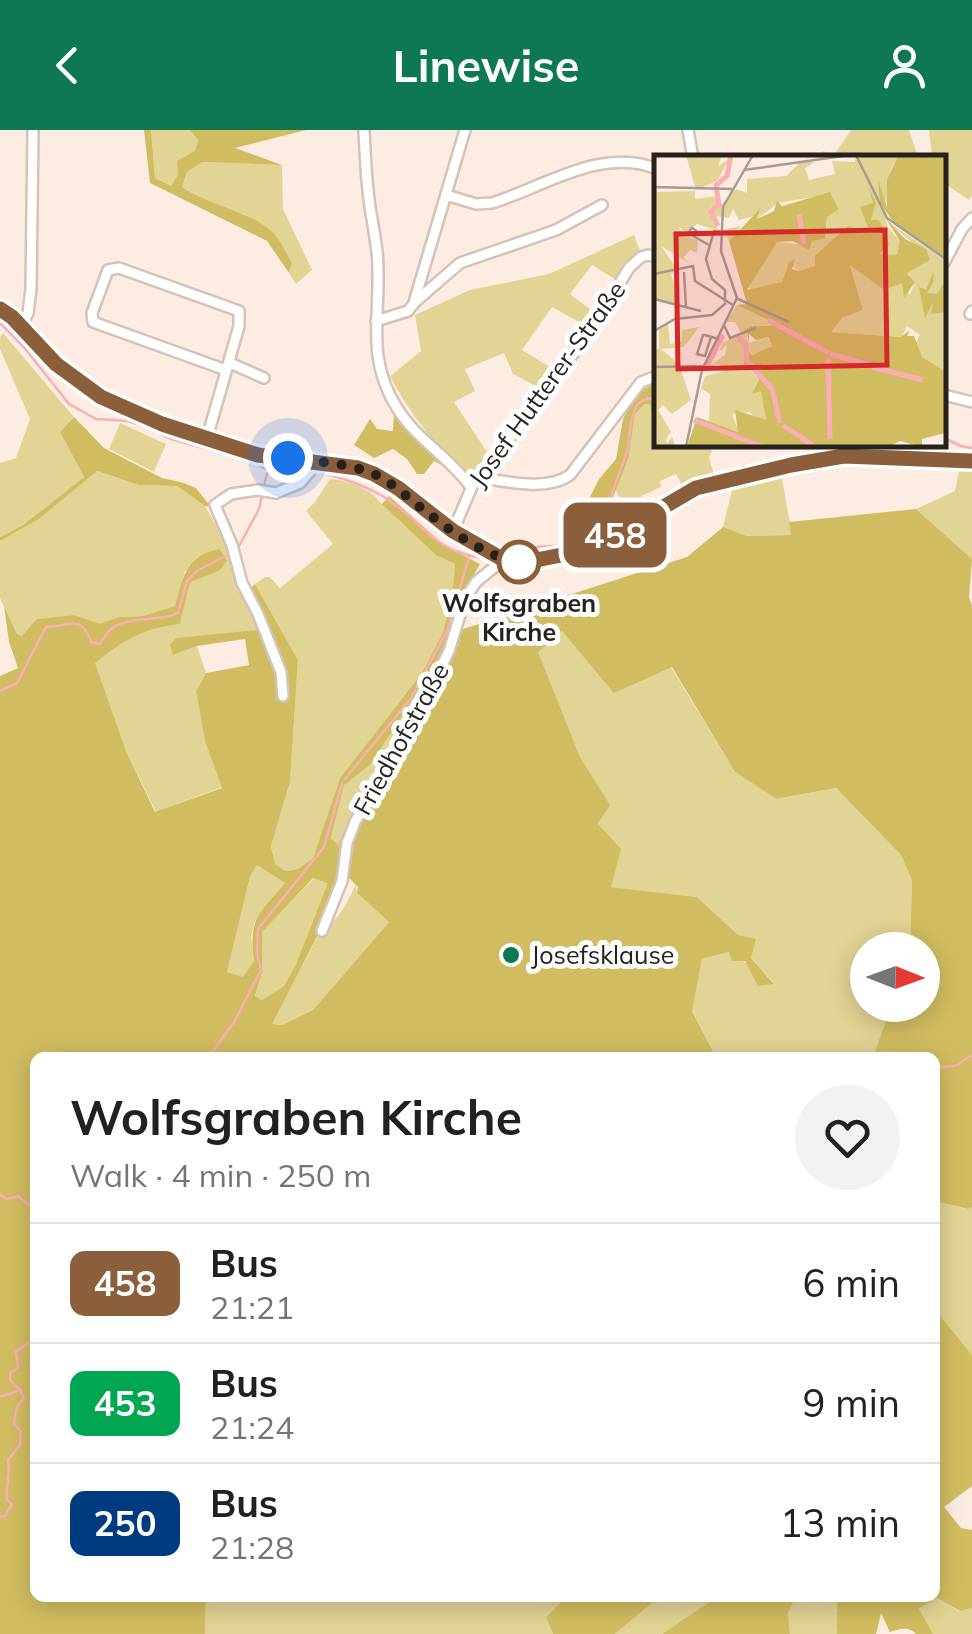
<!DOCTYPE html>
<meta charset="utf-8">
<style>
body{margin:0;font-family:Mulish,sans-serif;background:#f2f2f2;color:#202124;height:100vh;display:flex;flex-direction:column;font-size:38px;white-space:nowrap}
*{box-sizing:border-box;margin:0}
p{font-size:32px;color:#757577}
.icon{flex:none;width:55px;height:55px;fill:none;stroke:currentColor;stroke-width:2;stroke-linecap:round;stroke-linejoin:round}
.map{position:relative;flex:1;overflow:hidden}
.side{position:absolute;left:30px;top:922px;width:910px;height:550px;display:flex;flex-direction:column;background:#fff;border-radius:15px;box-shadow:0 5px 25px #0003}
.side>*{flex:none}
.badge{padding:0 20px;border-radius:15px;font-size:35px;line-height:65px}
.needle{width:65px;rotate:91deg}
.tools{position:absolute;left:850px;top:802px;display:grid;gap:20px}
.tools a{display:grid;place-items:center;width:90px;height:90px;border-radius:50%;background:#fff;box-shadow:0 5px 25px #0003;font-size:50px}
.you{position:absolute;width:50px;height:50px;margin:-25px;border:8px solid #fff;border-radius:50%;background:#1a73e8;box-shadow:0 0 0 15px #1a73e833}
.map>.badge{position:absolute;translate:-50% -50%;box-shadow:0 0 0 5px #fff}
.round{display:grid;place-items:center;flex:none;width:105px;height:105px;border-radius:52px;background:#f2f2f2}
.summary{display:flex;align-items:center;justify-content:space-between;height:170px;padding:0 40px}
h1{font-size:48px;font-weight:700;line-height:75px}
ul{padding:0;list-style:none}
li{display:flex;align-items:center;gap:30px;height:120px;padding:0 40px;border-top:2px solid #e0e0e0}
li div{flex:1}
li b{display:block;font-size:38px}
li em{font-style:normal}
li .badge{min-width:110px;font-weight:700;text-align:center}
header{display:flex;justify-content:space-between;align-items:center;height:130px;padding:0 40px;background:#0d7851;color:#fff;font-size:45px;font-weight:700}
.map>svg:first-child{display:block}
.green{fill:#e2d494}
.forest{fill:#d1bd61;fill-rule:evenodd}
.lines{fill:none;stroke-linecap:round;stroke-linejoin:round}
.stream{stroke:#fcadb6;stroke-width:2.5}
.minor-casing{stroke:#d3c3b8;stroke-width:14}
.major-casing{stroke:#985a4c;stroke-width:16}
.minor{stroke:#fff;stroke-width:9}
.major{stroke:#e6afa3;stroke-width:11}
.line-casing{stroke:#fff;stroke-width:22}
.line{stroke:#8b5e3c;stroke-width:15}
.walk{stroke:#27211d;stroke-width:10;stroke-dasharray:0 18}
.stop-dot{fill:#fff;stroke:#8b5e3c;stroke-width:5}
.poi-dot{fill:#0d7851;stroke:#fff;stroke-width:4}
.labels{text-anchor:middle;stroke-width:10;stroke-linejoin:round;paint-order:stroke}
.street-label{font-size:25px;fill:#27211d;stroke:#fff}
.stop-label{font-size:25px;font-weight:bold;fill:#27211d;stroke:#fff}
.poi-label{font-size:25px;fill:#27211d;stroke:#fff;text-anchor:start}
.inset-river{fill:none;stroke:#fcadb6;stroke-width:5}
.inset-road{fill:none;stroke:#a79b93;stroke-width:2.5}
.view{fill:#d62828;fill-opacity:0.15;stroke:#d62828;stroke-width:5}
.inset-edge{fill:none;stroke:#27211d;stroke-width:5}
</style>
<header><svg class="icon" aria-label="back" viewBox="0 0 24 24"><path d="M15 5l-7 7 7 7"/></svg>Linewise<svg class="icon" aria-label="person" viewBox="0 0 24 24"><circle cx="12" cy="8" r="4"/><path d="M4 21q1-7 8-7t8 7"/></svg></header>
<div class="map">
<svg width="972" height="1504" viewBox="0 0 972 1504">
<rect width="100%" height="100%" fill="#fdece1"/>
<path class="green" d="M151 0H190L198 10 195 22 171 56 155 48Z
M851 0H909L918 27 816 28 823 21 834 25Z
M929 0H972V65L969 70 945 54 944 28 932 27Z
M201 32 282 35 283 79 312 140 296 154 289 143 292 133 245 85 206 72 182 57 187 42Z
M634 105 640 121 629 132 618 151 592 135 570 164 591 180 581 193 552 177 522 220 555 240 540 258 513 244 504 223 465 239 475 261 454 272 489 325 470 349C436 314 413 290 390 246L421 221 415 185 470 160 549 144Z
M3 203 74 287 60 302 84 347 23 395 0 407V333L16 328 30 289 0 219V208Z
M650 273 657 315H705L712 321 709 328 714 345 684 359 676 344 660 351 661 357 641 366 647 381 631 390 615 359 629 326 635 284 645 274Z
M120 293 166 314 154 342 109 319Z
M960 336 972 337V429L916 379 955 361Z
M96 341 138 355 177 356 205 376 233 425 261 500 176 508 173 525 197 516 206 543 196 561 205 611 222 657 156 682 126 621 94 532C124 509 142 499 180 494L190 451 219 441H185L175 476 143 486 119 487 100 495 74 485 38 489 23 506 17 504 0 468V411L39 389Z
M781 343 792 405 747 406 723 397 733 356Z
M330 349C350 351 369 357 382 374L455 434 452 468 443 502 422 543 340 648 313 728 298 739 286 741 275 734 271 716 290 652 298 530 255 454 265 447H270L280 458 333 414 306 381 315 372Z
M563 501 671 537 735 642 776 669 836 658 901 725 912 749 910 820H868V875H892L873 926 716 927 692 880 702 829 730 822 774 853 751 828 738 805 697 767 610 757 598 695 609 675 580 627 537 521Z
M424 552 430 554 338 716 331 708 344 654 371 634Z
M257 735 285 753 255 791 251 806 254 831 243 848 227 842 250 747Z
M314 748 329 752 296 834 284 856 262 870 255 867 262 843 261 802Z
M356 755 357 763 389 792 313 880 282 895 271 894 323 797C340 792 347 770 356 755Z
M935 1071 967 1079 972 1077V1225L935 1179Z
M206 1468H565L546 1487 553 1504H205Z
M658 1468H715L662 1504H615Z
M795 1468H832L837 1470V1504H790L788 1483Z
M937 1468 959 1481 972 1478V1504H933L918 1480Z"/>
<path class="forest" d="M144 0H151L155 48 171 56 178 45 177 31 195 21 198 10 190 0H306L235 18 282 35 202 32 187 42 182 57C210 76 246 80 270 100 279 107 286 123 292 133L289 143 267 111 150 53Z
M653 254 657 264V306L654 299 650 274H645L635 284 629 326 597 409 587 414 584 408 589 399 587 373 599 349 616 329 623 289 636 264Z
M394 283 449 339 434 331 424 344H417L407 329 393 319 374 328 354 315 370 289 377 299 393 301Z
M74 287 104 318 162 348 184 353 196 358 211 377 205 376 177 356 138 355 97 341 39 389 0 411V407L23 395 84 347 60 302Z
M389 366 444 415 480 434 463 464 450 501 460 500 687 427 723 397 747 406 791 405 789 392 916 379 972 429 969 467 972 476V1077L968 1079 935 1071V928L870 927 873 926 892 875H922V820H910L912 750 901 725 836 658 776 669 735 642 672 537 614 563 562 501 538 522 580 627 610 675 598 694 621 719 611 757 697 767 738 805 756 809 751 828 774 854 758 856 745 831H732L729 822 702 829 692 881 716 927 35 928V1468H206L205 1504H0V546L18 538 9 512 4 476 17 504 22 506 37 489 74 485 100 494 119 487 143 486 175 476C183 447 186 426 219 419L227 430 219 441 190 452 180 494C142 499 125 509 95 533L126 621 155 682 222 658 205 611 196 561 206 543 249 535 245 509 197 516 173 525 170 514 176 508 267 499 248 460 255 454 298 530 290 652 271 716 275 734 286 741 298 739 313 728 340 648 422 543 443 502 452 468 455 434 436 425 382 374ZM424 552 430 554 338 715 331 708 344 655 371 634ZM257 735 285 753C259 785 248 787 254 831L243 847 227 842 250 747ZM347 746 358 757 357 763 389 792 313 880 282 895 272 894 322 797 329 796 328 787ZM313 748 328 753 296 834 284 856 262 870 255 866 262 843V802Z
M935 1179 972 1225V1356L944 1377 961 1398 972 1400V1478L960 1481 937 1468 919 1479 933 1504H916C909 1496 899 1499 890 1502L881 1483 876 1504H837V1471L832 1468H935Z
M565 1468H658L615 1504H553L546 1487Z
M715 1468H795L788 1483 790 1504H662Z"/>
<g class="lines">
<path class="stream" d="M0 193 23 216 69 274 96 289 128 291 146 297 171 309 246 330 267 339 308 341
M944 308 961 316 972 318
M725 315H727
M316 342C345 348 373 357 397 376 429 401 441 424 485 428
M238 418 259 379 267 343
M504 424C512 422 520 419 528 418 551 414 582 420 598 402L628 319 631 292 636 276 643 270 650 268 656 274 657 287
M0 561 17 553 46 497C70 496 82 484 91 512L99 514C103 511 105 505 109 501 124 485 161 492 178 483L187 451 198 440 230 424
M345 649 411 568 448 499 469 427
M883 922 884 928
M208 928 234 892 261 840 257 825 258 799 324 717 342 654
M935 938 955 936 972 925
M0 1065 7 1069 18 1066 35 1080
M0 1267 17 1261
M0 1387 5 1386 12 1374 7 1370C5 1356 11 1344 8 1330L20 1315 21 1302 14 1293 17 1277 24 1268 20 1260 10 1250V1243L18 1238 16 1221 35 1209"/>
<g class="minor-casing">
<path id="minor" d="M364 0C365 23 366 46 369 69 371 86 375 104 377 122 383 179 363 224 397 278 416 309 449 327 470 356
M688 0 693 28
M446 65 476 74 492 73C544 57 602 16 657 39
M944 133 962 99 972 88
M415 169 465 0
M970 184 972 181
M376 191 408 181 415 172 460 133 556 100 602 75
M21 196 28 183 31 159 33 0
M230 233 264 248
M944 265 972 272
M207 308 239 196V181L119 138 108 140 92 183 93 192 226 240
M476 347C504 351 546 362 570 345L641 252 657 246
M453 401 476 347 513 304 594 196 629 138 641 127 648 125 657 127
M283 566 281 542 258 484 242 453 232 415 215 375 231 364 258 360 276 363 300 353 318 332
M322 801 342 751 347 713 355 692 427 565 449 521 465 469 476 452 503 430"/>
</g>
<g class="major-casing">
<path id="major" d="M0 179 12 187 56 234 101 267 162 294 258 325 358 338 374 344 398 358 453 401 503 430 531 431 577 422 597 415 696 357 806 332 843 326 871 325 972 331"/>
</g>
<use href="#minor" class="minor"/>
<use href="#major" class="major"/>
</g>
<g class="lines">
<g class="line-casing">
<path id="line" d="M0 179 12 187 56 234 101 267 162 294 258 325 358 338 374 344 398 358 453 401 504 430 531 431 577 422 597 416 696 358 791 335 844 326 972 331"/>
</g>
<use href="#line" class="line"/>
<path class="walk" d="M288 328C318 332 353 333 380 347 396 356 409 369 424 380 452 402 484 426 519 432"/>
</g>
<circle class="stop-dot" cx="519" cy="432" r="20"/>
<circle class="poi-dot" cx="511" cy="825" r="10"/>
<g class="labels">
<g class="street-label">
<text transform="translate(547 254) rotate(-54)" y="9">Josef Hutterer-Straße</text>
<text transform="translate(401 609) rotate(-61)" y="9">Friedhofstraße</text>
</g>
<g class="stop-label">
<text x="519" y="482">Wolfsgraben<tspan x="519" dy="29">Kirche</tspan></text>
</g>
<g class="poi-label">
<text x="531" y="834">Josefsklause</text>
</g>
</g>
<g transform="translate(654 25)">
<rect width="292" height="292" fill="#fdece1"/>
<path d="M32 0H68L64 11 75 4 63 26 42 35ZM202 0H244L236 16V51L225 38 234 73 246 86 244 100 224 99 231 83 217 65 218 54 209 55 218 75 213 79 194 72 161 112 145 116 134 109 128 127 95 138 97 119 123 87 151 90 172 77 173 62 185 53 177 39 124 48 75 86 69 75 87 71 83 76 107 59 85 65 79 54 75 63 60 61 57 48 59 66 65 76 43 69 33 78 24 72 31 81 44 85 43 98 36 95 29 103 38 110 7 91 25 117 17 119 26 149 0 144V37L41 36V44L62 41 66 51 82 34 93 38V24L132 21 146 7H160L151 13 155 25 181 19 178 6 201 7ZM237 69 292 106V217L268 203 259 192 266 180 253 171 248 182 176 177 188 163 209 155 196 109 221 127 249 128 256 140 261 127 253 117 272 100ZM83 150 135 176 127 169 133 158 148 174 141 180 114 172 87 178 81 167H72ZM14 167 16 189 28 186V175L45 172 30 192 7 194 25 209 37 245 18 259 9 250 4 255 17 277 12 284 13 289 18 282 21 290 0 292V194H5V175ZM93 177 94 188 115 182 119 191 98 200 90 188 106 225 112 265 105 268 96 257 78 259 85 277 55 268 56 239 47 234 51 221 71 216 64 209 52 213 71 200 73 190 65 197 69 187Z" fill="#e2d494"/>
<path d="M244 0H292V103L240 68 226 48 224 24 233 52V25ZM215 33 222 48 217 65H225L235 89 225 99 243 100 246 86 230 61 251 84 272 94 276 105 253 118 261 127 250 143 248 128 230 135 196 110 209 155 188 163 177 177 247 182 256 175 253 181H260L268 202 292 217 291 278 268 284V292L246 286 234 292H33L43 262 84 277 81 255 112 265 107 236 98 239 105 225 99 211 90 212 91 193 82 183 98 200 118 191 115 182 102 185 95 179V189L93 176 87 178 97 171H126L83 150 93 149 75 86 106 54 103 64 120 56 123 46 128 51 176 37 185 54 173 62 171 83 158 86 155 95 139 86 123 87 93 135 128 127 135 107 141 104 138 114 145 116 161 111V101L194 71 216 77 206 52 219 48ZM280 115 279 128 273 138 283 139 292 125V157L277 159 279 148 271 163 265 132 272 135Z" fill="#d1bd61"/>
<path class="inset-river" d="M145 59 150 89M64 71 57 56 65 50 62 30 73 21 77 0M114 165 175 198M83 181 92 190 93 206 118 234 126 268M176 199 216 210M174 203 176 284M53 211 69 180M218 212 269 225M40 265 109 292M129 270 161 292"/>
<path class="inset-road" d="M202 0 233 63 293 105M90 15 196 0M0 32 78 34M68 77 60 76 52 104 58 124 71 135V147M47 79 38 73 34 78 55 90M30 117 32 152M0 119 39 111 41 126 79 150M0 144 47 156M84 144 135 167M70 170 76 183 102 173M0 176 21 164 58 160 72 148M57 182 51 201 43 199 49 180H51L65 184M0 212 51 211M32 292 48 215 83 143 67 96 69 52 99 0"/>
<path class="view" d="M231 75 233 210 24 214 22 79Z"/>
<rect width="292" height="292" class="inset-edge"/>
</g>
</svg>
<div class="tools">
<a><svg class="needle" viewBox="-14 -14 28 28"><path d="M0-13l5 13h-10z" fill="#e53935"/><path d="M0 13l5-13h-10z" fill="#757577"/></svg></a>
</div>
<div class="you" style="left:288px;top:328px"></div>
<b class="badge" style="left:615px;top:405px;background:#8b5e3c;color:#fff">458</b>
<section class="side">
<div class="summary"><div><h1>Wolfsgraben Kirche</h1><p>Walk · 4 min · 250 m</p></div><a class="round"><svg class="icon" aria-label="heart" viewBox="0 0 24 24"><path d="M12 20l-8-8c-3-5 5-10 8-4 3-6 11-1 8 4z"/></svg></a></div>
<ul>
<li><span class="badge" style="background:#8b5e3c;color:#fff">458</span><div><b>Bus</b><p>21:21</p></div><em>6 min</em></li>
<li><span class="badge" style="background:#00a651;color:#fff">453</span><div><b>Bus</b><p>21:24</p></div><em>9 min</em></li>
<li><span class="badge" style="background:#003b80;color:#fff">250</span><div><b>Bus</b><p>21:28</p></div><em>13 min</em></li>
</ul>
</section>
</div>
